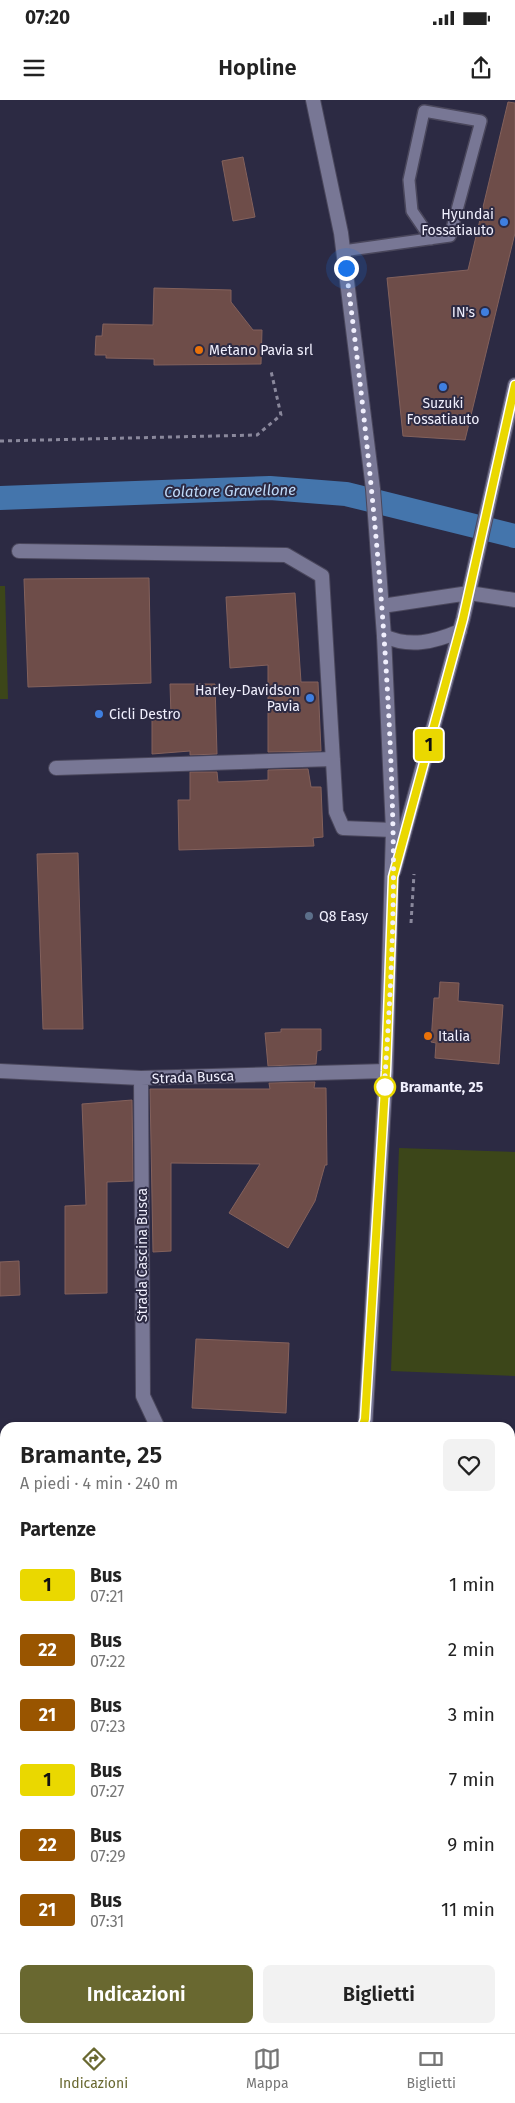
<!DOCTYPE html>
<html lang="it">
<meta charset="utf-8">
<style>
body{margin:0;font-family:"Fira Sans",sans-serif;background:#f2f2f2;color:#222;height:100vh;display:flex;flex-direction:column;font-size:19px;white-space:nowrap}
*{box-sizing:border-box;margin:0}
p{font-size:16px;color:#767676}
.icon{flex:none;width:28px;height:28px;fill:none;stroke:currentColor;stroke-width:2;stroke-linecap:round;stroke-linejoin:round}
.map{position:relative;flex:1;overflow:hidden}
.drawer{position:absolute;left:0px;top:1322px;width:515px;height:611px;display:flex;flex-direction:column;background:#fff;border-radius:15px 15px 0 0;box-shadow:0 1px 4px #0004}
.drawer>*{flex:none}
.badge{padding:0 10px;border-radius:4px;font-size:18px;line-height:32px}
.you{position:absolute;width:25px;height:25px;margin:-12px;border:4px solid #fff;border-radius:50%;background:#1a73e8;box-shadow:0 0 0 8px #1a73e833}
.map>.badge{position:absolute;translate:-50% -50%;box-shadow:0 0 0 2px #fff}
h2{padding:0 20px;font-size:19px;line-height:45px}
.round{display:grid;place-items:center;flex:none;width:52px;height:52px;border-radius:8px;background:#f2f2f2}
.summary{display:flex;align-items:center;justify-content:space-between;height:85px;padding:0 20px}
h1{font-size:24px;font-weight:600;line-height:38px}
.primary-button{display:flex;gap:10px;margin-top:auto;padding:10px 20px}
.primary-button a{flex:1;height:58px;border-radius:8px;background:#696830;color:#fff;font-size:20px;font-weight:600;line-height:58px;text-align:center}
.primary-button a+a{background:#f2f2f2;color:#222}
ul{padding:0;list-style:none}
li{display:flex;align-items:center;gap:15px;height:65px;padding:0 20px}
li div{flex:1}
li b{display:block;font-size:19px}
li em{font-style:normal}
li .badge{min-width:55px;font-weight:700;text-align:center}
.status{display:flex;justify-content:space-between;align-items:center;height:35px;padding:0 25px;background:#fff;direction:ltr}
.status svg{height:14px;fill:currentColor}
header{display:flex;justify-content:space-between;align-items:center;height:65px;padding:0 20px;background:#fff;font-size:22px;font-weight:600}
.tab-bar{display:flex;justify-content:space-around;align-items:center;height:70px;border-top:1px solid #e0e0e0;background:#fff;font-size:14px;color:#767676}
.tab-bar a{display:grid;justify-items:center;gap:2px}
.tab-bar .selected{color:#696830}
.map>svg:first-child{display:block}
.green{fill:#3c4619}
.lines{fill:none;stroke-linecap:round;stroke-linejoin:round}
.canal{stroke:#4475ac;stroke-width:24}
.building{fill:#6e4d49;stroke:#83615c}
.service-casing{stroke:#4a475c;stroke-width:14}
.minor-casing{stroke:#4a475c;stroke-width:16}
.tertiary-casing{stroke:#4a475c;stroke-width:16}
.secondary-casing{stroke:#4a475c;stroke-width:16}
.path{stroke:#8a889c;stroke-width:3;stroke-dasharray:4 4;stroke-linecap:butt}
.service{stroke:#787795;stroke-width:11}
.minor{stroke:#787795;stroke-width:14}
.tertiary{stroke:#787795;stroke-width:14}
.secondary{stroke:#787795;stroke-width:14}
.line-casing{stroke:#fff;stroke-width:11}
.line{stroke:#ead800;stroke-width:8}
.walk{stroke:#f0effd;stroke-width:5;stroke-dasharray:0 9}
.shop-dot{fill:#3f7fe0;stroke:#2c2a43;stroke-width:2}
.food-dot{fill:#e8710a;stroke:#2c2a43;stroke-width:2}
.service-dot{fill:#5c6f8a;stroke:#2c2a43;stroke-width:2}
.stop-dot{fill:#fff;stroke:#ead800;stroke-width:2.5}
.labels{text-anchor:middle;stroke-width:4;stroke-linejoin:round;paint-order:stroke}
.poi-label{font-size:14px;fill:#f0effd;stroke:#2c2a43;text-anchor:start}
.street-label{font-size:14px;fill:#f0effd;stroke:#2c2a43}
.stop-label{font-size:14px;font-weight:bold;fill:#f0effd;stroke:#2c2a43;text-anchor:start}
.water-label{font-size:15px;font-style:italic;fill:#bfdaf9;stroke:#2c2a43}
</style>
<div class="status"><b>07:20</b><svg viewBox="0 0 49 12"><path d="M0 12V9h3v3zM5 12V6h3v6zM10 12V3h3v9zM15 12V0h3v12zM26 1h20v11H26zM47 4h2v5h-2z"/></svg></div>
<header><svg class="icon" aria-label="menu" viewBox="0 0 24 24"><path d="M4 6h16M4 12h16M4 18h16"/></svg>Hopline<svg class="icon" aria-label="share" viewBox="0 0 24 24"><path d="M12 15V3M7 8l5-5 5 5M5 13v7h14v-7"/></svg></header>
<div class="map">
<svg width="515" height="1933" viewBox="0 0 515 1933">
<rect width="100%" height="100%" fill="#2c2a43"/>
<path class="green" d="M0 486H5L8 599H0Z
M399 1048 515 1052V1276L391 1271Z
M0 1596H5V1929H157L156 1933H0Z"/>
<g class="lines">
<path class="canal" d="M0 398 270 388 346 394 515 436"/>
</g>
<path class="building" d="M508 2 515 3V133L465 340 403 336 387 178 468 170Z
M243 57 255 117 233 121 222 61Z
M154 188 231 190V202L253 230H262L261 264 154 265V259L106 258V255H95L96 236H102L103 224 153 225Z
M149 478 151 583 28 587 24 479Z
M295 493 301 582H318L321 651 268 652V565L230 568 226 497Z
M170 584H215L217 654 190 655V651L152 654V617L171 616Z
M308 669 311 687H321L323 737 313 738 314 746 179 750 178 700H190V672H217L218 682 247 681 268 680V670Z
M78 753 83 929H43L37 754Z
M440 882 459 883 458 901 503 905 499 964 435 958 436 943 431 942 434 898H439Z
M281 929H321V950L317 951 316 964 268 966 265 933 281 932Z
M315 982 314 988H326L327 1065H325L315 1101 288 1148 229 1113 260 1064 171 1063V1151L153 1152 150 989H270L269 983Z
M132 1000 133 1081 107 1082V1193L65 1194V1106L86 1105 82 1004Z
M19 1161 20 1195 0 1196V1162Z
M196 1239 289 1243 286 1313 192 1308Z"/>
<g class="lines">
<g class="service-casing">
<path id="service" d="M343 151 450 136 481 21 424 11 409 80 412 111 431 139"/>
</g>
<g class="minor-casing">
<path id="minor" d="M19 451 286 455 322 476 336 712 343 728 393 730
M469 493 515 500
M56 668 333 659
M0 971 141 978 386 971
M141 978 143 1296 158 1328"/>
</g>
<g class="tertiary-casing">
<path id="tertiary" d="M382 506 469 493
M384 536C410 548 434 542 460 531
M394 771 463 519 515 285
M324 1933 325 1929"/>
</g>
<g class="secondary-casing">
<path id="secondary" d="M313 0 341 133 373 389 384 536 393 730 386 971 365 1328
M191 1933 193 1929"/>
</g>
<path class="path" d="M0 341 257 335 281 315 271 271
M411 823 414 774"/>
<use href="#service" class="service"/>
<use href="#minor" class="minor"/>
<use href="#tertiary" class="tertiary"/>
<use href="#secondary" class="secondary"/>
</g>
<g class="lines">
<g class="line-casing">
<path id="line" d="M362 1328 365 1319 386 971 393 777 463 519 515 285"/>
</g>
<use href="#line" class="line"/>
<path class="walk" d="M346 168C370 355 389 542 393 730 395 816 390 905 384 991L385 987"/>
</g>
<g class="shop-dot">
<circle cx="504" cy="122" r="5"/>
<circle cx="485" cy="212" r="5"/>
<circle cx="443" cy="287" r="5"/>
<circle cx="310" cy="598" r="5"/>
<circle cx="99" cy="614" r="5"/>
</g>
<g class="food-dot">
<circle cx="199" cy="250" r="5"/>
<circle cx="428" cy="936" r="5"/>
</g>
<circle class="service-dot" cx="309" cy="816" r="5"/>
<circle class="stop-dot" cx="385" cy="987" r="10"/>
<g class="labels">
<g class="poi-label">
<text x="494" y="119" text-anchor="end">Hyundai<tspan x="494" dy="16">Fossatiauto</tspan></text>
<text x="475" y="217" text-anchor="end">IN's</text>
<text x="209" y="255">Metano Pavia srl</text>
<text x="443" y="308" text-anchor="middle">Suzuki<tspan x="443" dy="16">Fossatiauto</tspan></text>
<text x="300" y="595" text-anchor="end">Harley-Davidson<tspan x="300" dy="16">Pavia</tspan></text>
<text x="109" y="619">Cicli Destro</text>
<text x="319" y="821">Q8 Easy</text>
<text x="438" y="941">Italia</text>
</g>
<g class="street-label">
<text transform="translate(193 977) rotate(-2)" y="5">Strada Busca</text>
<text transform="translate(142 1155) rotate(-90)" y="5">Strada Cascina Busca</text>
</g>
<g class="stop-label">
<text x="400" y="992">Bramante, 25</text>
</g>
<g class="water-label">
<text transform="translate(230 391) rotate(-1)" y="5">Colatore Gravellone</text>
</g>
</g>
</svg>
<div class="you" style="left:346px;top:168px"></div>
<b class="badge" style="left:429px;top:645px;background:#ead800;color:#111">1</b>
<section class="drawer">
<div class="summary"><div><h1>Bramante, 25</h1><p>A piedi · 4 min · 240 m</p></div><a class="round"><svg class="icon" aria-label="heart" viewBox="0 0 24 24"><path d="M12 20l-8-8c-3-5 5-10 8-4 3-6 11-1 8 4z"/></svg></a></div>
<h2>Partenze</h2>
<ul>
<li><span class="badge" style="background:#ead800;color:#111">1</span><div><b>Bus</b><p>07:21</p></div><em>1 min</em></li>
<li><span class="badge" style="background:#950;color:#fff">22</span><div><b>Bus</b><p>07:22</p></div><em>2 min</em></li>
<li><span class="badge" style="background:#950;color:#fff">21</span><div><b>Bus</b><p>07:23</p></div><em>3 min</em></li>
<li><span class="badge" style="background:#ead800;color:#111">1</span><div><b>Bus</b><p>07:27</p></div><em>7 min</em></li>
<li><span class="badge" style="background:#950;color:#fff">22</span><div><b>Bus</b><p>07:29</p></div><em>9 min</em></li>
<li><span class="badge" style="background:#950;color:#fff">21</span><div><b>Bus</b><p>07:31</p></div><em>11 min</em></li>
</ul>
<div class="primary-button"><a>Indicazioni</a><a>Biglietti</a></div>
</section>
</div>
<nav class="tab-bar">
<a class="selected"><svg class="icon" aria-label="directions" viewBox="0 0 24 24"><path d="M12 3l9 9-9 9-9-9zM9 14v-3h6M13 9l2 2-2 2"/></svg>Indicazioni</a>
<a><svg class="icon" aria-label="map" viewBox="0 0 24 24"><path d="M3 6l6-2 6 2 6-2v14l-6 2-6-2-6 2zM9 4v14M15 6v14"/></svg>Mappa</a>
<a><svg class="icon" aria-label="tickets" viewBox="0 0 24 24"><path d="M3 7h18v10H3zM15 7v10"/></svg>Biglietti</a>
</nav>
